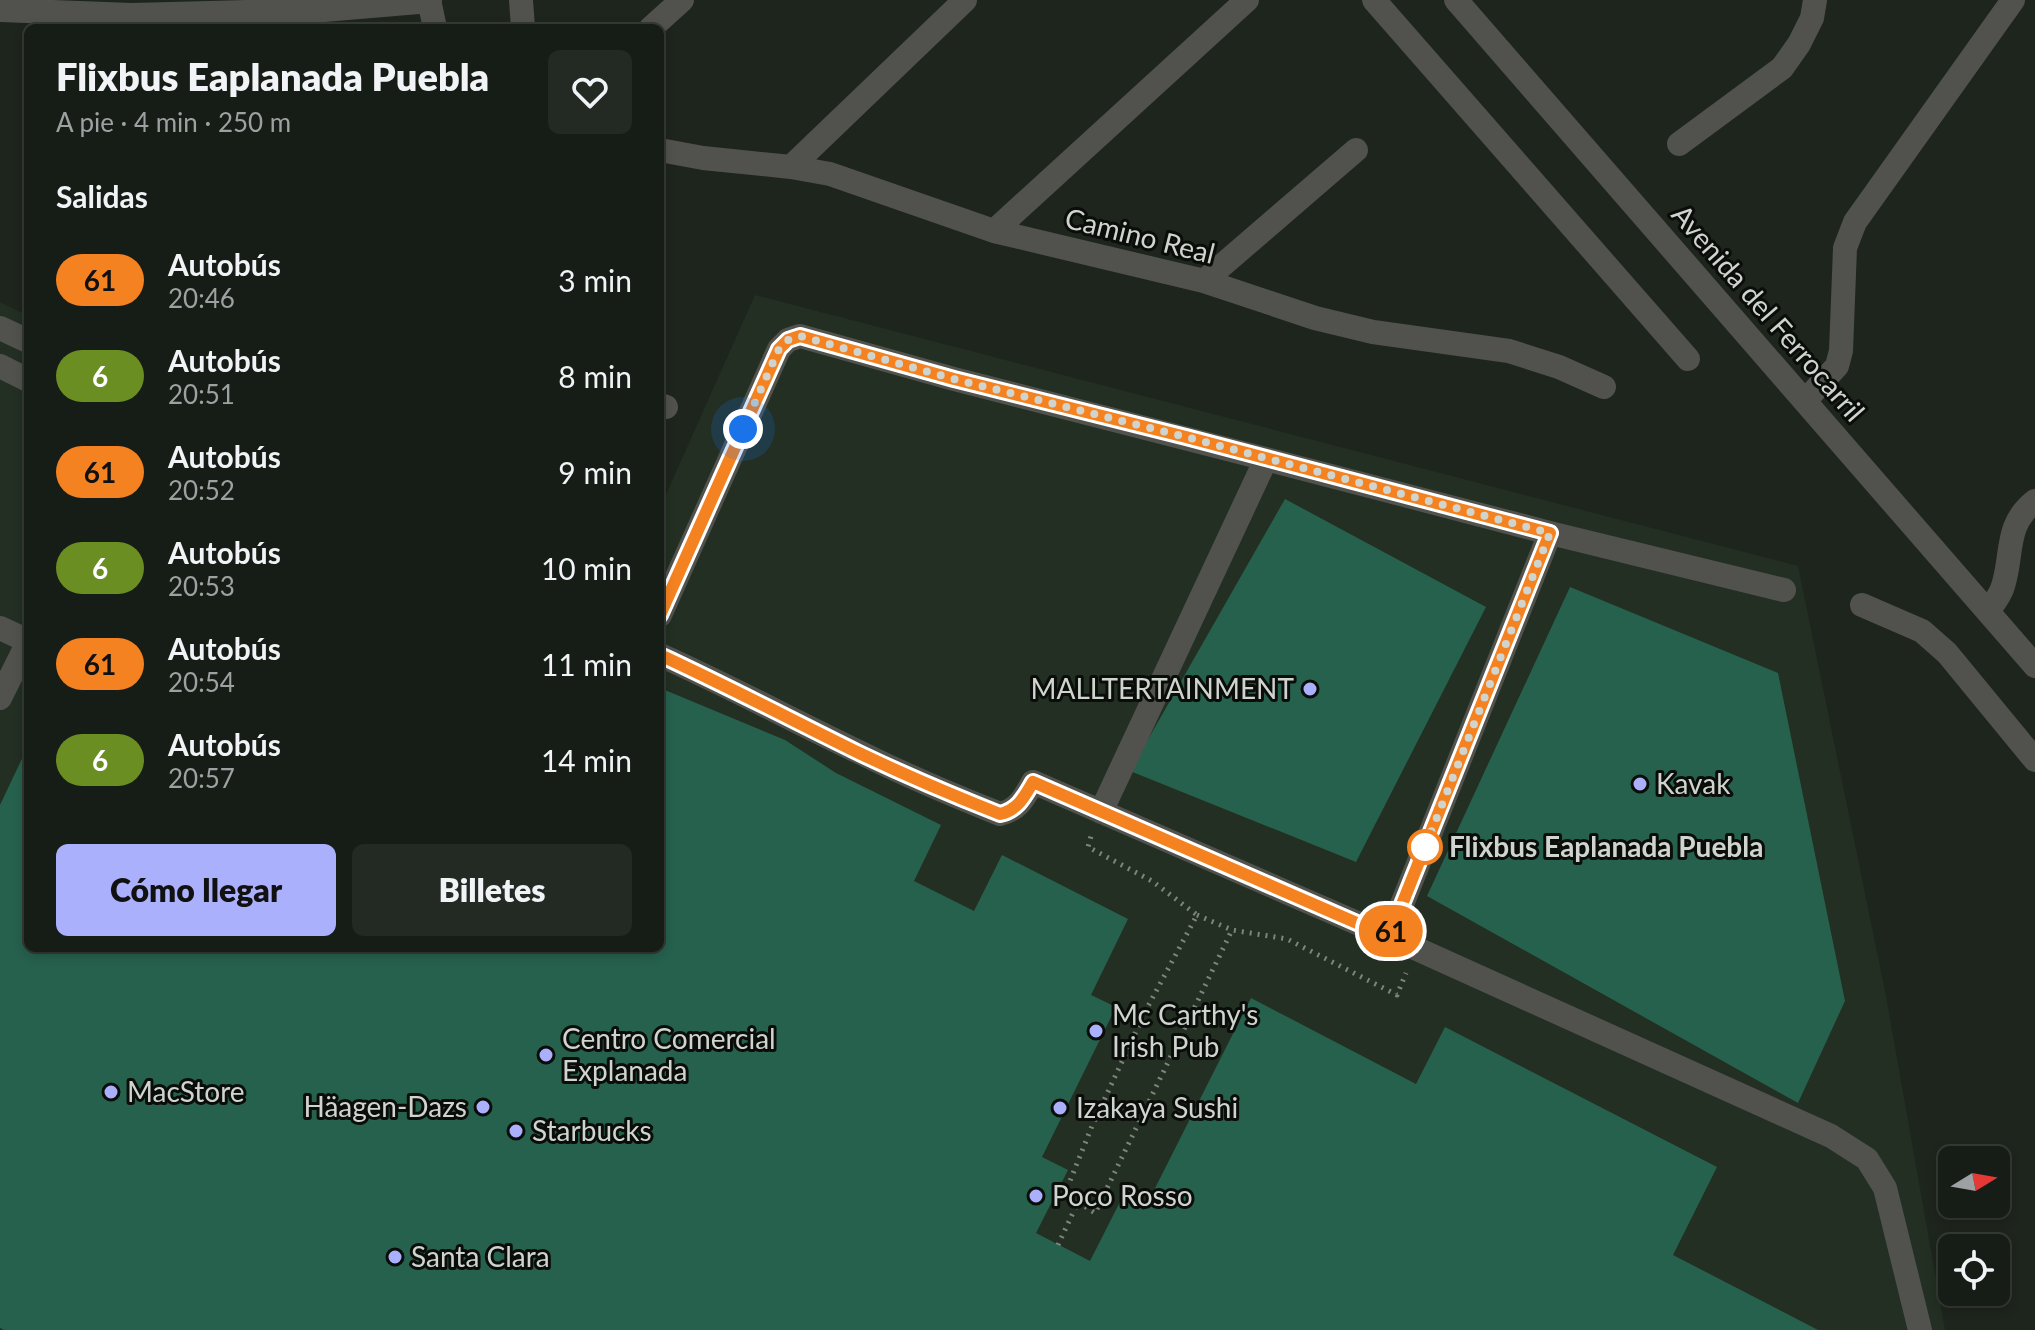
<!DOCTYPE html>
<html lang="es">
<meta charset="utf-8">
<style>
body{margin:0;font-family:Lato,sans-serif;background:#232923;color:#f1f3f6;height:100vh;display:flex;flex-direction:column;font-size:30px;white-space:nowrap}
*{box-sizing:border-box;margin:0}
p{font-size:26px;color:#9ea1a1}
.icon{flex:none;width:44px;height:44px;fill:none;stroke:currentColor;stroke-width:2;stroke-linecap:round;stroke-linejoin:round}
.map{position:relative;flex:1;overflow:hidden}
.panel{position:absolute;left:24px;top:24px;width:640px;height:928px;display:flex;flex-direction:column;background:#161c16;border-radius:12px;box-shadow:0 4px 12px #0003,0 0 0 2px #353a35}
.panel>*{flex:none}
.badge{padding:0 16px;border-radius:26px;font-size:28px;line-height:52px}
.needle{width:52px;rotate:79deg}
.fabs{position:absolute;left:1938px;top:1146px;display:grid;gap:16px}
.fabs a{display:grid;place-items:center;width:72px;height:72px;border-radius:12px;background:#161c16;box-shadow:0 4px 12px #0003,0 0 0 2px #353a35;font-size:40px}
.you{position:absolute;width:40px;height:40px;margin:-20px;border:6px solid #fff;border-radius:50%;background:#1a73e8;box-shadow:0 0 0 12px #1a73e833}
.map>.badge{position:absolute;translate:-50% -50%;box-shadow:0 0 0 4px #fff}
h2{padding:0 32px;font-size:30px;line-height:72px}
.round{display:grid;place-items:center;flex:none;width:84px;height:84px;border-radius:12px;background:#232923}
.head{display:flex;align-items:center;justify-content:space-between;height:136px;padding:0 32px}
h1{font-size:38px;font-weight:800;line-height:60px}
.action{display:flex;gap:16px;margin-top:auto;padding:16px 32px}
.action a{flex:1;height:92px;border-radius:12px;background:#aab0fb;color:#111;font-size:32px;font-weight:800;line-height:92px;text-align:center}
.action a+a{background:#232923;color:#f1f3f6}
ul{padding:0;list-style:none}
li{display:flex;align-items:center;gap:24px;height:96px;padding:0 32px}
li div{flex:1}
li b{display:block;font-size:30px}
li em{font-style:normal}
li .badge{min-width:88px;font-weight:700;text-align:center}
.map>svg:first-child{display:block}
.built{fill:#232f22}
.building{fill:#26614e}
.lines{fill:none;stroke-linecap:round;stroke-linejoin:round}
.path{stroke:#7e847d;stroke-width:5;stroke-dasharray:2 6;stroke-linecap:butt}
.minor{stroke:#51524d;stroke-width:24}
.line-casing{stroke:#fff;stroke-width:18}
.line{stroke:#f58220;stroke-width:12}
.walk{stroke:#cfd4cf;stroke-width:8;stroke-dasharray:0 14.4}
.poi-dot{fill:#aab0fb;stroke:#0a0d09;stroke-width:3}
.stop-dot{fill:#fff;stroke:#f58220;stroke-width:4}
.labels{text-anchor:middle;stroke-width:6;stroke-linejoin:round;paint-order:stroke}
.street-label{font-size:28px;fill:#cfd4cf;stroke:#0a0d09}
.poi-label{font-size:28px;fill:#cfd4cf;stroke:#0a0d09;text-anchor:start}
.stop-label{font-size:28px;font-weight:bold;fill:#cfd4cf;stroke:#0a0d09;text-anchor:start}
</style>
<div class="map">
<svg width="2035" height="1330" viewBox="0 0 2035 1330">
<rect width="100%" height="100%" fill="#1e251d"/>
<path class="built" d="M755 295 1798 566 1886 996 1945 1330H0V302L28 316V948H660V508Z"/>
<path class="building" d="M1285 499 1486 607 1356 862 1130 771Z
M1570 587 1778 673 1845 1001 1798 1103 1427 896Z
M660 688 785 740 836 773 941 825 914 881 974 911 1002 855 1128 919 1091 995 1116 1007 1042 1157 1068 1170 1036 1233 1090 1261 1122 1198 1144 1210 1251 998 1416 1084 1445 1027 1717 1167 1673 1255 1818 1330H4L0 1328V805L28 746V948H660Z"/>
<g class="lines">
<path class="path" d="M1197 915 1232 930
M1078 1202 1064 1196 1092 1126 1146 1010 1197 915 1152 881 1088 847 1091 836
M1058 1245 1078 1202 1095 1213 1232 930 1287 939 1397 995 1406 973"/>
<path class="minor" d="M429 0 435 28
M521 0 523 28
M1374 0 1688 359
M1456 0 2035 666
M0 10 132 15 324 10 430 1
M651 28 682 0
M1679 144 1782 68 1799 44 1812 18 1815 0
M660 150 703 158 791 167 830 174 994 231 1204 281 1315 318 1373 332 1509 351 1559 367 1604 387
M791 167 965 0
M994 231 1247 0
M1204 281 1356 150
M0 328 28 341
M0 366 28 380
M1805 401 1837 366 1841 351 1845 248 1855 222 2013 0
M660 405 666 407
M1266 459 1550 533 1784 590
M1862 605 1922 631 1947 653 2035 760
M1988 611C1993 604 1999 597 2002 589 2014 556 2003 526 2035 501
M660 615 779 349 788 340 800 336 954 379 1266 459 1101 812
M0 628 28 641
M660 655C727 685 792 720 859 752 905 775 952 795 1000 814 1018 810 1024 798 1033 782L1417 949 1831 1136 1867 1159 1885 1188 1920 1330
M0 698 28 642
M1389 937 1550 533"/>
</g>
<g class="lines">
<g class="line-casing">
<path id="line" d="M660 615 779 349 788 340 800 336 954 379 1186 437 1550 533 1389 937 1033 782C1024 797 1018 810 1000 814 952 795 905 775 859 753 792 720 727 686 660 655"/>
</g>
<use href="#line" class="line"/>
<path class="walk" d="M743 429 779 349 788 340 800 336 954 379 1186 437 1550 533 1424 850 1425 847"/>
</g>
<g class="poi-dot">
<circle cx="1310" cy="689" r="8"/>
<circle cx="1640" cy="784" r="8"/>
<circle cx="1096" cy="1031" r="8"/>
<circle cx="546" cy="1055" r="8"/>
<circle cx="111" cy="1092" r="8"/>
<circle cx="483" cy="1107" r="8"/>
<circle cx="1060" cy="1108" r="8"/>
<circle cx="516" cy="1131" r="8"/>
<circle cx="1036" cy="1196" r="8"/>
<circle cx="395" cy="1257" r="8"/>
</g>
<circle class="stop-dot" cx="1425" cy="847" r="16"/>
<g class="labels">
<g class="street-label">
<text transform="translate(1140 236) rotate(14)" y="10">Camino Real</text>
<text transform="translate(1768 313) rotate(49)" y="10">Avenida del Ferrocarril</text>
</g>
<g class="poi-label">
<text x="1294" y="699" text-anchor="end">MALLTERTAINMENT</text>
<text x="1656" y="794">Kavak</text>
<text x="1112" y="1025">Mc Carthy's<tspan x="1112" dy="32">Irish Pub</tspan></text>
<text x="562" y="1049">Centro Comercial<tspan x="562" dy="32">Explanada</tspan></text>
<text x="127" y="1102">MacStore</text>
<text x="467" y="1117" text-anchor="end">Häagen-Dazs</text>
<text x="1076" y="1118">Izakaya Sushi</text>
<text x="532" y="1141">Starbucks</text>
<text x="1052" y="1206">Poco Rosso</text>
<text x="411" y="1267">Santa Clara</text>
</g>
<g class="stop-label">
<text x="1449" y="857">Flixbus Eaplanada Puebla</text>
</g>
</g>
</svg>
<div class="fabs">
<a><svg class="needle" viewBox="-14 -14 28 28"><path d="M0-13l5 13h-10z" fill="#e53935"/><path d="M0 13l5-13h-10z" fill="#9ea1a1"/></svg></a>
<a><svg class="icon" aria-label="locate" viewBox="0 0 24 24"><circle cx="12" cy="12" r="6"/><path d="M12 2v4M12 18v4M2 12h4M18 12h4"/></svg></a>
</div>
<div class="you" style="left:743px;top:429px"></div>
<b class="badge" style="left:1391px;top:931px;background:#f58220;color:#111">61</b>
<section class="panel">
<div class="head"><div><h1>Flixbus Eaplanada Puebla</h1><p>A pie · 4 min · 250 m</p></div><a class="round"><svg class="icon" aria-label="heart" viewBox="0 0 24 24"><path d="M12 20l-8-8c-3-5 5-10 8-4 3-6 11-1 8 4z"/></svg></a></div>
<h2>Salidas</h2>
<ul>
<li><span class="badge" style="background:#f58220;color:#111">61</span><div><b>Autobús</b><p>20:46</p></div><em>3 min</em></li>
<li><span class="badge" style="background:#6b8e23;color:#fff">6</span><div><b>Autobús</b><p>20:51</p></div><em>8 min</em></li>
<li><span class="badge" style="background:#f58220;color:#111">61</span><div><b>Autobús</b><p>20:52</p></div><em>9 min</em></li>
<li><span class="badge" style="background:#6b8e23;color:#fff">6</span><div><b>Autobús</b><p>20:53</p></div><em>10 min</em></li>
<li><span class="badge" style="background:#f58220;color:#111">61</span><div><b>Autobús</b><p>20:54</p></div><em>11 min</em></li>
<li><span class="badge" style="background:#6b8e23;color:#fff">6</span><div><b>Autobús</b><p>20:57</p></div><em>14 min</em></li>
</ul>
<div class="action"><a>Cómo llegar</a><a>Billetes</a></div>
</section>
</div>
